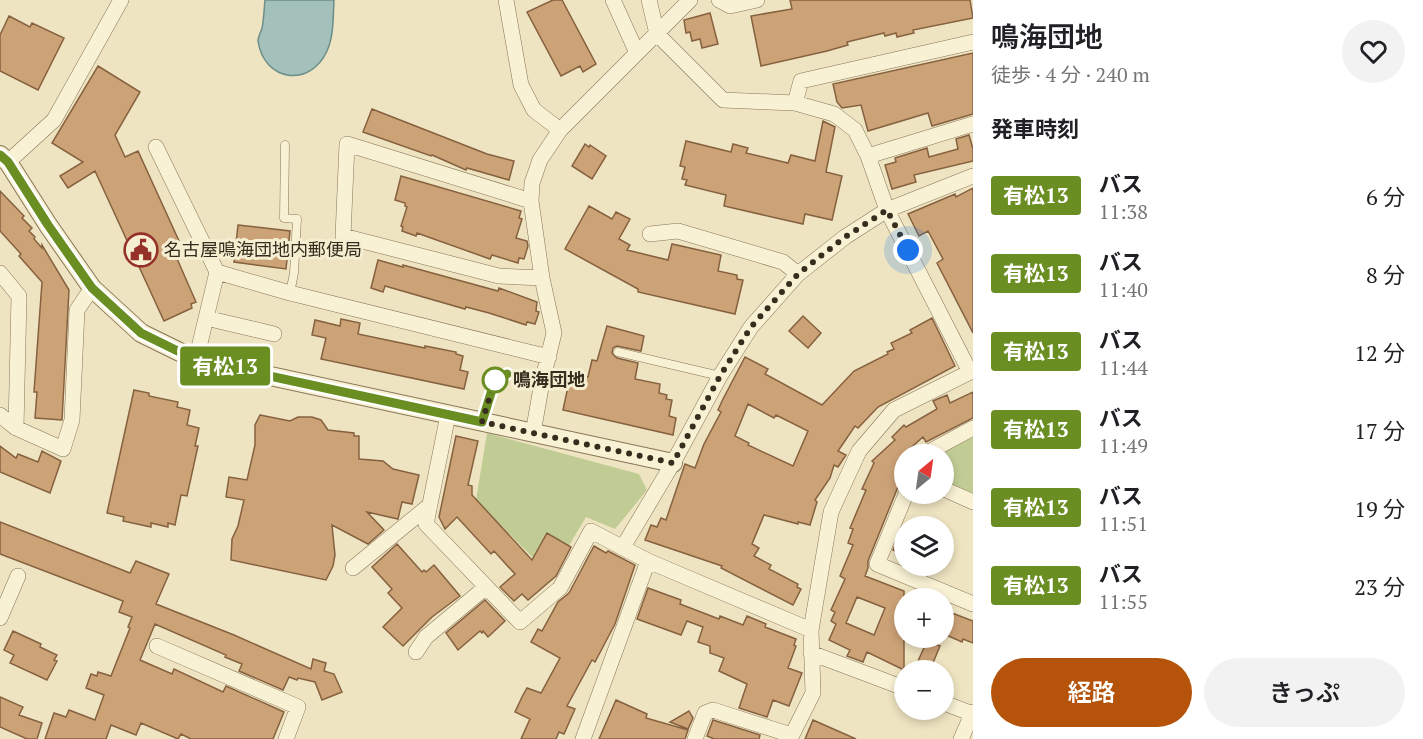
<!DOCTYPE html>
<html lang="ja">
<meta charset="utf-8">
<style>
body{margin:0;font-family:"PT Serif","Noto Sans JP",serif;background:#f2f2f2;color:#202124;height:100vh;display:flex;flex-direction:column;font-size:22px;white-space:nowrap}
*{box-sizing:border-box;margin:0}
p{font-size:20px;color:#757577}
.icon{flex:none;width:33px;height:33px;fill:none;stroke:currentColor;stroke-width:2;stroke-linecap:round;stroke-linejoin:round}
.map{position:relative;flex:1;overflow:hidden}
.drawer{display:flex;flex-direction:column;background:#fff;width:450px}
.drawer>*{flex:none}
.badge{padding:0 12px;border-radius:4px;font-size:21px;line-height:39px}
.needle{width:39px;rotate:29deg}
.tools{position:absolute;left:894px;top:444px;display:grid;gap:12px}
.tools a{display:grid;place-items:center;width:60px;height:60px;border-radius:50%;background:#fff;box-shadow:0 3px 9px #0003;font-size:30px}
.you{position:absolute;width:30px;height:30px;margin:-15px;border:4px solid #fff;border-radius:50%;background:#1a73e8;box-shadow:0 0 0 9px #1a73e833}
.map>.badge{position:absolute;translate:-50% -50%;box-shadow:0 0 0 3px #fff}
h2{padding:0 18px;font-size:22px;line-height:54px}
.round{display:grid;place-items:center;flex:none;width:63px;height:63px;border-radius:32px;background:#f2f2f2}
.head{display:flex;align-items:center;justify-content:space-between;height:102px;padding:0 18px}
h1{font-size:28px;font-weight:600;line-height:45px}
.primary-button{display:flex;gap:12px;margin-top:auto;padding:12px 18px}
.primary-button a{flex:1;height:69px;border-radius:36px;background:#b45309;color:#fff;font-size:24px;font-weight:600;line-height:69px;text-align:center}
.primary-button a+a{background:#f2f2f2;color:#202124}
ul{padding:0;list-style:none}
li{display:flex;align-items:center;gap:18px;height:78px;padding:0 18px}
li div{flex:1}
li b{display:block;font-size:22px}
li em{font-style:normal}
li .badge{min-width:66px;font-weight:700;text-align:center}
main{display:flex;flex:1;min-height:0}
.map>svg:first-child{display:block}
.green{fill:#c1cc95}
.water{fill:#a4c0ba;stroke:#6b8e88;stroke-width:1.5}
.building{fill:#cca277;stroke:#86613f;stroke-width:1.5;fill-rule:evenodd}
.lines{fill:none;stroke-linecap:round;stroke-linejoin:round}
.service-casing{stroke:#877559;stroke-width:9}
.minor-casing{stroke:#877559;stroke-width:16}
.tertiary-casing{stroke:#877559;stroke-width:20}
.service{stroke:#f9f1d4;stroke-width:8}
.minor{stroke:#f9f1d4;stroke-width:15}
.tertiary{stroke:#f9f1d4;stroke-width:18}
.line-casing{stroke:#fff;stroke-width:14}
.line{stroke:#6b8e23;stroke-width:9}
.walk{stroke:#372c1d;stroke-width:6;stroke-dasharray:0 10.8}
.stop-dot{fill:#fff;stroke:#6b8e23;stroke-width:3}
.labels{text-anchor:middle;stroke-width:6;stroke-linejoin:round;paint-order:stroke}
.poi-label{font-size:18px;fill:#372c1d;stroke:#f5eed1;text-anchor:start}
.stop-label{font-size:18px;font-weight:bold;fill:#372c1d;stroke:#f5eed1;text-anchor:start}
</style>
<main>
<div class="map">
<svg width="973" height="739" viewBox="0 0 973 739">
<rect width="100%" height="100%" fill="#eee4c1"/>
<path class="green" d="M487 433 639 474 647 490 615 529 586 517 551 576 476 500Z
M973 437V493L944 481V454H939Z"/>
<path class="water" d="M265 0H334C333 17 334 35 327 51 310 88 264 82 258 41 258 37 261 32 262 28 264 19 264 9 265 0Z"/>
<path class="building" d="M553 0H562L596 64 583 72 580 66 561 76 527 12Z
M790 0H970L973 18 913 30 914 33 897 37 896 33 885 36 884 33 847 42 848 45 827 51 761 66 751 16 792 9Z
M710 13 718 44 702 48 700 39 692 41 690 32 686 33 684 20Z
M9 16 30 27 32 23 64 38 38 90 0 71V35Z
M973 53V114L932 126 928 113 868 131 861 105 842 108 837 102 833 84Z
M98 66 140 92 115 135 125 157 138 151 179 241 171 245 196 302 191 304 192 308 164 321 95 171 68 188 60 176 83 162 52 143Z
M372 109 487 154 514 161 509 180 467 168 466 170 432 155 431 156 363 132Z
M823 121 835 127 826 172 842 176 832 220 805 214 803 224 724 206 726 195 685 185 687 180 682 179 685 167 680 166 686 141 731 152 733 144 748 148 746 153 788 163 791 155 815 161Z
M969 135 973 149V161L914 175 916 182 892 189 885 165 896 162 895 158 927 148 929 157 958 149 956 139Z
M585 144 589 147 590 145 606 156 592 179 572 166Z
M401 176 521 211 519 218 522 219 516 238 527 241 528 246 524 259 519 258 518 263 492 255 490 259 417 233 416 236 402 231 403 227 401 226 407 207 405 206V203L395 200Z
M973 188V333L937 263 943 259 928 231 919 236 908 214 955 194 956 197Z
M0 191 24 216 22 218 32 228 29 231 35 237 34 239 42 248V245L69 290 62 420 35 418 37 392H34L42 282 19 256 21 254 0 231Z
M589 206 612 219 616 212 630 219 619 239 630 245 627 250 668 260 672 244 721 255 718 271 737 275V279L743 280 735 314 638 292V289L565 249Z
M238 225 290 231 286 269 234 262Z
M378 260 403 267V265L498 291 499 288 537 302 536 311 539 312 535 324 527 322 526 325 489 313 466 307 465 309 385 286 383 292 371 288Z
M803 316 821 333 808 348 789 331Z
M932 318 955 366 878 407 858 428 855 426 838 451 846 455 838 467 834 465 830 478 815 500 817 502 810 525 798 522V524L764 515 752 544 759 548 754 556 771 565 769 569 798 584 797 587 801 589 793 605 721 568 722 566 645 540 651 525 657 527 661 518 666 520 685 464 695 468 704 444 721 412 718 410 722 401 745 357 768 369 765 374 822 405 854 371 888 354 887 352 894 349 891 343 912 333 910 330ZM748 404 774 418 776 415 808 431 793 466 748 445 749 443 735 436Z
M341 319 360 323 358 334 425 348V346L456 352V354L463 356 460 370 468 372 464 389 321 359 326 338 312 335 315 320 340 326Z
M607 326 644 336 641 351 617 346 613 348 612 353 617 358 638 363 635 379 660 384 659 393 667 395 666 399 672 400 669 416 676 418 673 435 563 410 570 377 576 378 577 375 588 377 592 360 597 361Z
M134 390 149 393V396L178 402 177 407 190 410 187 425 199 428 195 446H198L187 496 181 495 175 525 168 523V527L151 523V527L123 521 124 517 107 513Z
M973 392V418L926 442 923 437 904 454V472L868 561V568L865 576 904 591V670L867 652 863 662 847 656 850 650 829 640 836 624 831 621 835 612 831 610 845 579 840 576 853 545 848 543 853 529 850 528 866 490 862 489 874 463 872 461 895 440 892 437 904 425 906 427 937 409 933 401 947 395 950 403ZM857 597 885 608 874 635 846 623Z
M260 415 290 421 298 417H312L321 420 328 430 354 433V436H359V459L383 461 393 469 419 475 412 504 402 502 398 519 367 512 384 530 368 544 332 525 335 555 333 566 326 580 231 560 232 539 238 526 244 500 226 497 229 477 247 480 255 445V425Z
M456 436 478 441 468 485 472 486V495L532 560 547 533 571 547 556 576 528 600 522 594 514 601 500 587 515 574 494 551 491 554 457 517 445 529 439 517Z
M0 446 16 458 18 454 38 462 42 451 61 461 50 493 0 472Z
M0 522 130 573 136 561 169 574 156 604 234 635 311 669 313 659 326 663 324 671 334 674 342 692 322 700 315 682 298 678 297 680 289 677 283 690 239 671 242 664 225 657 226 655 155 624 140 660 172 674 174 669 223 692 226 686 284 712 273 739H191L181 734 178 739 141 723 136 735 111 725 106 739H45L54 713 66 717 69 710 95 720 104 695 86 688 91 674 97 676 98 672 111 676 130 628 128 627 132 617 119 612 123 601 0 554Z
M902 529 904 530V555L893 550Z
M397 544 422 572 424 570 426 572 434 565 460 596 432 617 403 646 383 627 402 608 388 593 392 589 372 567Z
M594 546 606 553 608 551 635 565 615 624 595 662 592 660 567 706 575 709 564 734 559 732 556 739H521L530 719 515 712 522 697 527 688 541 693 560 658 531 642 538 629 542 631 558 602 569 593Z
M648 588 681 600 680 604 719 619 720 616 743 625 747 616 766 624 765 627 796 639 794 645 796 646 788 668 802 673 789 706 773 700 767 717 739 708 747 684 719 671 724 658 710 653V646L698 642 703 627 687 621 681 635 637 619Z
M485 600 505 621 488 637 483 631 482 633 480 631 458 650 446 633Z
M952 613 973 621V643L963 639 962 642 944 634Z
M13 631 41 644 40 647 57 655 54 660 57 661 47 680 10 663 14 655 4 650Z
M927 641 940 646 930 670H914Z
M0 697 23 707 19 715 42 723 37 739H27L0 727Z
M616 700 647 714 646 718 688 730 685 739H599Z
M689 711 693 718 688 729 670 722Z
M713 720 760 735 759 739H714L707 736Z
M813 720 856 739H805Z"/>
<g class="lines">
<g class="service-casing">
<path id="service" d="M285 145 284 218 297 219 294 273 290 293
M618 352 720 376
M483 421 495 380 507 374 542 382"/>
</g>
<g class="minor-casing">
<path id="minor" d="M506 0 521 85 534 110 560 130
M613 0 637 53
M649 0 657 34 723 100 795 103 834 114 855 130 868 156 887 210 970 372 894 410 859 451 831 512 811 630 813 693 790 739
M719 0 730 6 757 0
M795 103 801 81 973 42
M156 147 217 272
M868 156 973 124
M8 162 54 120 121 0
M531 201 347 144 343 236 499 276 542 278
M650 234 678 231 783 262 798 274
M0 273 19 296 16 428
M206 318 274 334
M196 360 217 272 290 293 549 357
M0 415 16 428 63 449 72 420 77 310 92 288
M448 415 426 524 520 622 560 588 591 531 648 561 811 630
M533 433 542 382 554 333 542 278 531 201 532 183 540 160 560 130 690 0
M925 454 973 428
M944 489 973 502
M906 494 877 564 973 604
M623 547 673 463 720 376 751 327 798 274 845 237 887 210 973 176
M353 568 430 505
M0 618 18 576
M157 646 298 707 286 739
M416 652 426 637 486 587
M811 653 904 688
M944 703 973 714
M583 739 648 561
M695 739 705 713 713 710 791 735
M961 739 973 712"/>
</g>
<g class="tertiary-casing">
<path id="tertiary" d="M0 155 8 162 48 225 92 288 141 333 196 360 673 463"/>
</g>
<use href="#service" class="service"/>
<use href="#minor" class="minor"/>
<use href="#tertiary" class="tertiary"/>
</g>
<g class="lines">
<g class="line-casing">
<path id="line" d="M0 155 8 162 48 225 92 288 141 333 196 360 482 422 495 380 507 374"/>
</g>
<use href="#line" class="line"/>
<path class="walk" d="M495 380 482 422 673 463 720 376 751 327 798 274 845 237 887 210 908 250"/>
</g>
<defs>
<g id="civic-ring" transform="scale(1.725)"><circle r="9.5" fill="#f5eed1" stroke="#963129" stroke-width="1.5"/><path d="M-.6-6.5H3V-4.5H.6V-3L4-1V1h2V6H-6V1h2V-1L-.6-3ZM-1.2 2.5V6h2.4V2.5Z" fill="#963129"/></g>
</defs>
<g fill-rule="evenodd">
<use href="#civic-ring" x="141" y="250"/>
</g>
<circle class="stop-dot" cx="495" cy="380" r="12"/>
<g class="labels">
<g class="poi-label">
<text x="164" y="256">名古屋鳴海団地内郵便局</text>
</g>
<g class="stop-label">
<text x="513" y="386">鳴海団地</text>
</g>
</g>
</svg>
<div class="tools">
<a><svg class="needle" viewBox="-14 -14 28 28"><path d="M0-13l5 13h-10z" fill="#e53935"/><path d="M0 13l5-13h-10z" fill="#757577"/></svg></a>
<a><svg class="icon" aria-label="layers" viewBox="0 0 24 24"><path d="M12 4l9 5-9 5-9-5zM3 14l9 5 9-5"/></svg></a>
<a>+</a>
<a>−</a>
</div>
<div class="you" style="left:908px;top:250px"></div>
<b class="badge" style="left:225px;top:366px;background:#6b8e23;color:#fff">有松13</b>
</div>
<section class="drawer">
<div class="head"><div><h1>鳴海団地</h1><p>徒歩 · 4 分 · 240 m</p></div><a class="round"><svg class="icon" aria-label="heart" viewBox="0 0 24 24"><path d="M12 20l-8-8c-3-5 5-10 8-4 3-6 11-1 8 4z"/></svg></a></div>
<h2>発車時刻</h2>
<ul>
<li><span class="badge" style="background:#6b8e23;color:#fff">有松13</span><div><b>バス</b><p>11:38</p></div><em>6 分</em></li>
<li><span class="badge" style="background:#6b8e23;color:#fff">有松13</span><div><b>バス</b><p>11:40</p></div><em>8 分</em></li>
<li><span class="badge" style="background:#6b8e23;color:#fff">有松13</span><div><b>バス</b><p>11:44</p></div><em>12 分</em></li>
<li><span class="badge" style="background:#6b8e23;color:#fff">有松13</span><div><b>バス</b><p>11:49</p></div><em>17 分</em></li>
<li><span class="badge" style="background:#6b8e23;color:#fff">有松13</span><div><b>バス</b><p>11:51</p></div><em>19 分</em></li>
<li><span class="badge" style="background:#6b8e23;color:#fff">有松13</span><div><b>バス</b><p>11:55</p></div><em>23 分</em></li>
</ul>
<div class="primary-button"><a>経路</a><a>きっぷ</a></div>
</section>
</main>
